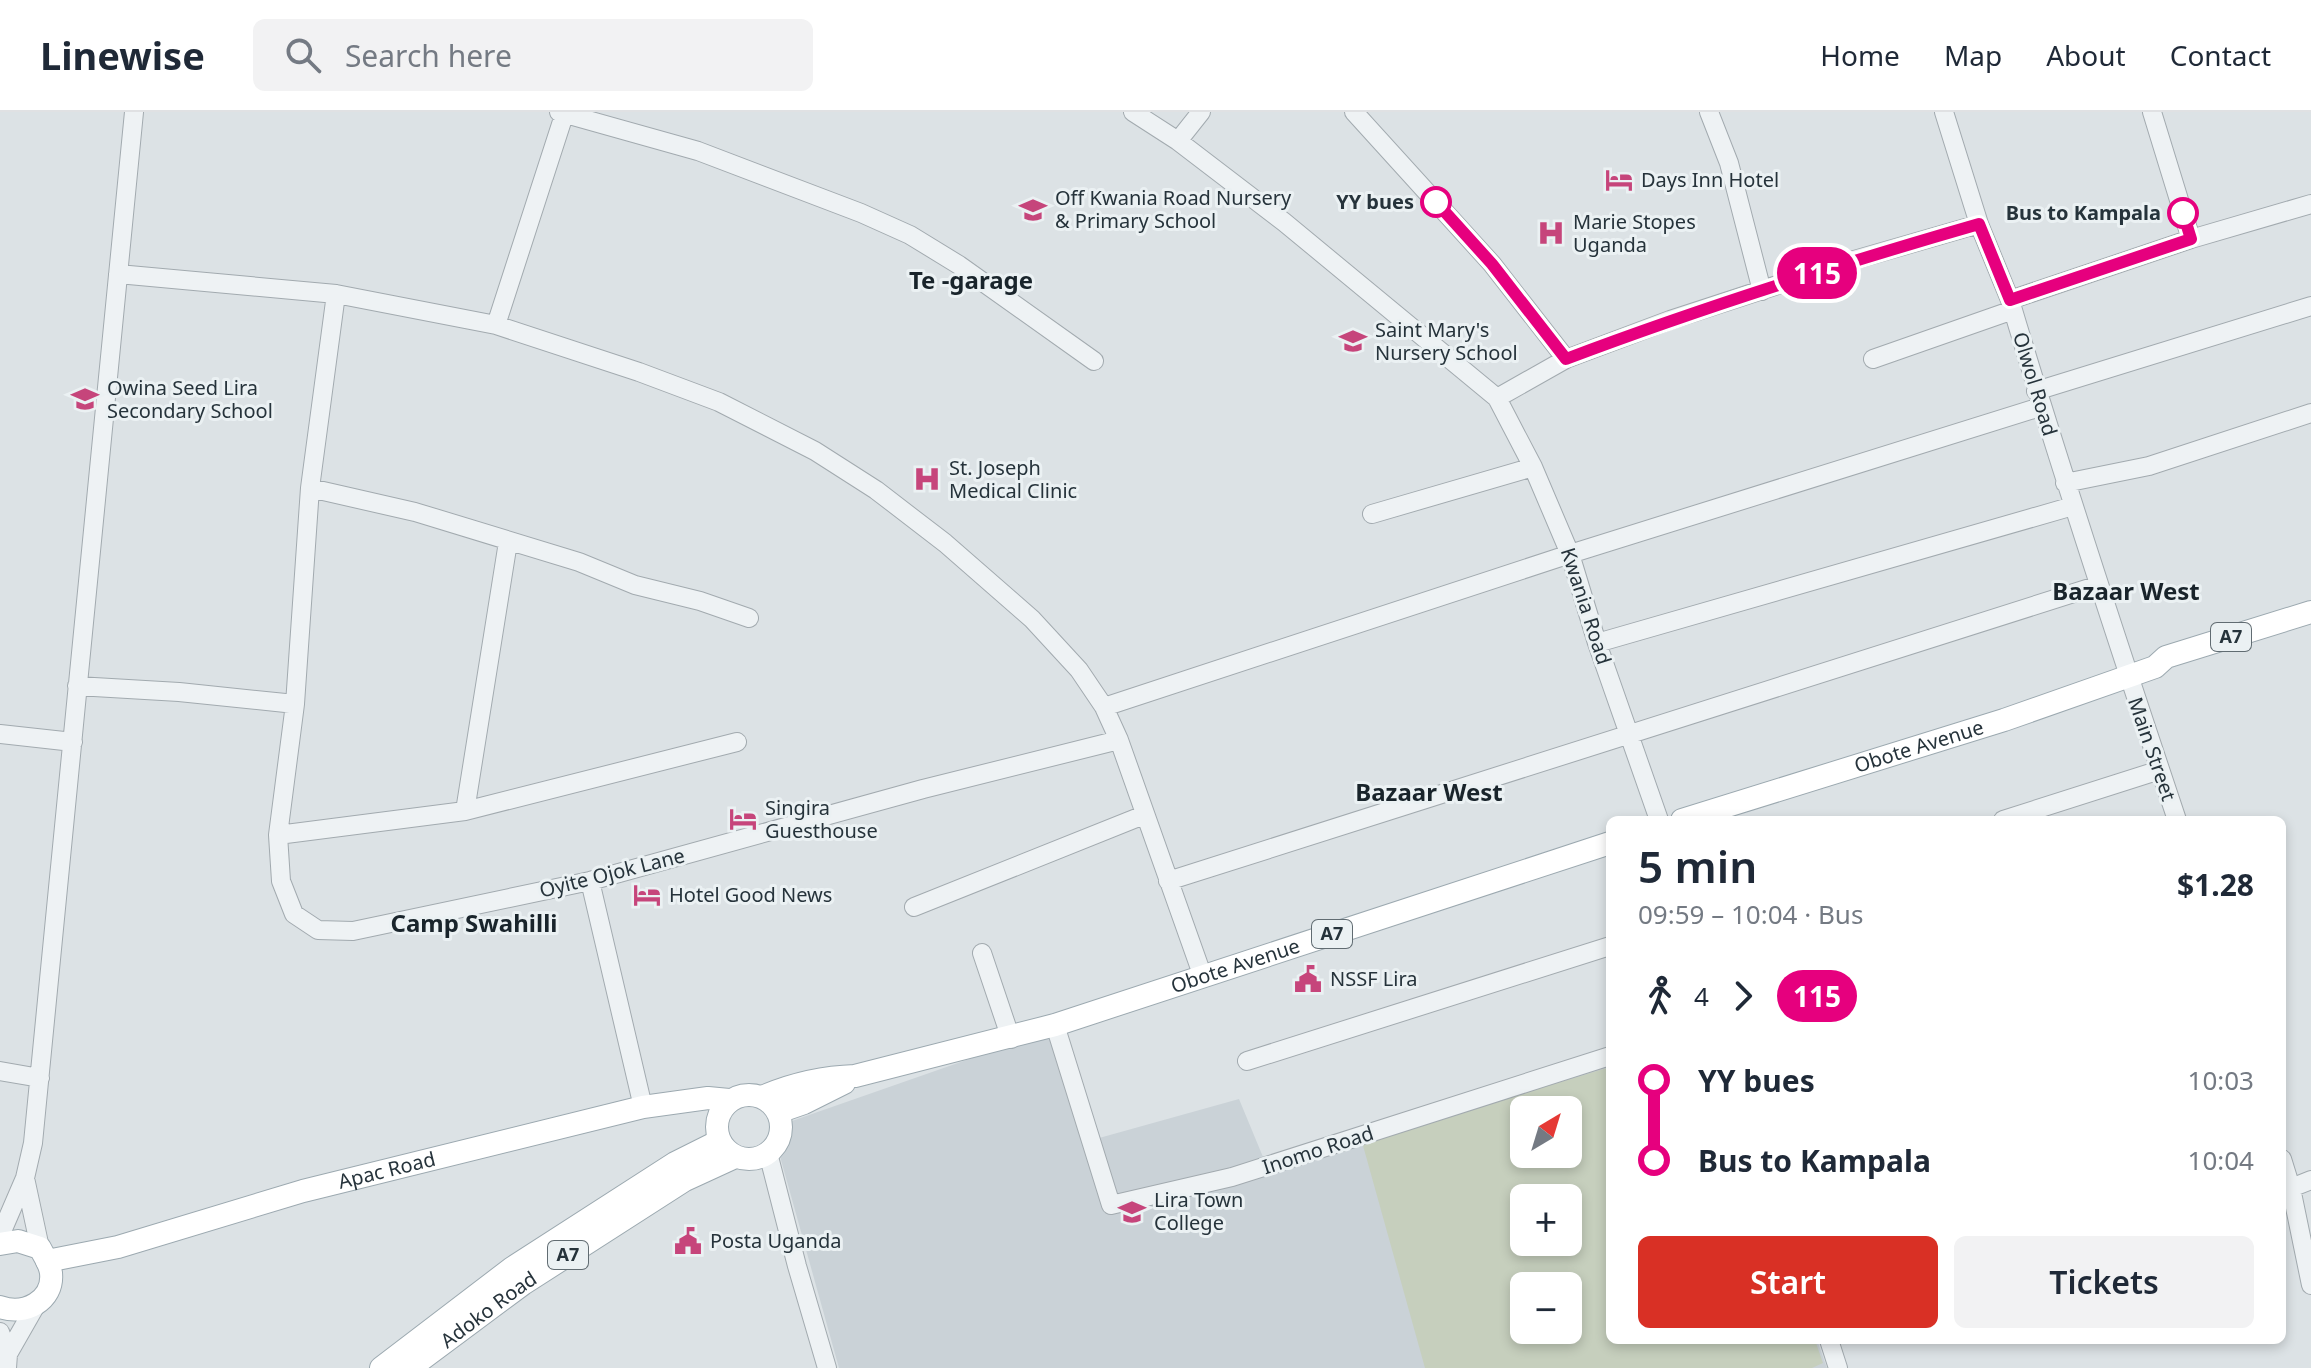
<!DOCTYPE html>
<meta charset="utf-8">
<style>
body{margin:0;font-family:"Noto Sans",sans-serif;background:#f2f2f3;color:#1f2937;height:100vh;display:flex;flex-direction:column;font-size:30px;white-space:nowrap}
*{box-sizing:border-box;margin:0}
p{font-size:26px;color:#747a83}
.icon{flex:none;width:44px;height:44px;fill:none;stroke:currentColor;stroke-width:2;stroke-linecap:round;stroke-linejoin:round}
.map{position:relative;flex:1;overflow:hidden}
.details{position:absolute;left:1606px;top:704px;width:680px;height:528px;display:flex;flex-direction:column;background:#fff;border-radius:12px;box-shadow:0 4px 12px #0003}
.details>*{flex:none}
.badge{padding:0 16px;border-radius:26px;font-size:28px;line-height:52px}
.needle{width:52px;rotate:38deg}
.tools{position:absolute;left:1510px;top:984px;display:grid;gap:16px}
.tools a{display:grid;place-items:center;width:72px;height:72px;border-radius:12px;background:#fff;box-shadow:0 4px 12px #0003;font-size:40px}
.map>.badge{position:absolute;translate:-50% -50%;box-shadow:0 0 0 4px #fff}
.legs{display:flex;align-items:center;gap:12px;height:88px;padding:0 32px;font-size:26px}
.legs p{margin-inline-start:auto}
.overview{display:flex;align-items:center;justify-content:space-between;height:136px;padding:0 32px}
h1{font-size:44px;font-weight:600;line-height:60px}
.primary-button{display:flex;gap:16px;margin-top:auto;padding:16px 32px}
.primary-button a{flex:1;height:92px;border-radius:12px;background:#d93025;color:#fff;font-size:32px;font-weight:600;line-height:92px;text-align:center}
.primary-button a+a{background:#f2f2f3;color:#1f2937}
ul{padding:0 32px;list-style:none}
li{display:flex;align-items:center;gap:28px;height:80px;font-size:30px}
li i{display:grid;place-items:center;width:12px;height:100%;margin:0 10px;background:currentColor}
li i::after{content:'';width:20px;height:20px;margin:-10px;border:6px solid;border-radius:50%;background:#fff}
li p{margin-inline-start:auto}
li:first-child i{background:linear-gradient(#0000 50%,currentColor 0)}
li:last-child i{background:linear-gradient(currentColor 50%,#0000 0)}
header{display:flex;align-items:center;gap:48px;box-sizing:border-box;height:112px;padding:0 40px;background:#fff;border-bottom:2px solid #e0e1e3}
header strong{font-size:38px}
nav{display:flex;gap:44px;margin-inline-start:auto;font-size:28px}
.search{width:560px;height:72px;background:#f2f2f3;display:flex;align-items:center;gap:20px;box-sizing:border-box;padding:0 28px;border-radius:12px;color:#747a83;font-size:30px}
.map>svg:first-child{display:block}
.built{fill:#cad2d7;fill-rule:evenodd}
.green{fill:#c6cfbd;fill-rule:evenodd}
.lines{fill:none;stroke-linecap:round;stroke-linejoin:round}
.minor-casing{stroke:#a2aaaf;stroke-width:20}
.major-casing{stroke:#9ca9b0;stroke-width:24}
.minor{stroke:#eef2f4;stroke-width:18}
.major{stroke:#fff;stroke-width:22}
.line-1-casing{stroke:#fff;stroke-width:18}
.line-1{stroke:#e6007e;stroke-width:12}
.stop-1-dot{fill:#fff;stroke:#e6007e;stroke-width:4}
.labels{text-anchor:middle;stroke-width:6;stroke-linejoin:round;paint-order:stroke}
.shield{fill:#ebf1f3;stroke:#616c72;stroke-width:2}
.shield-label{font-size:18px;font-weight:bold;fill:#26333b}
.poi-label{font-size:20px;fill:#26333b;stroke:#ebf1f3;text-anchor:start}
.stop-label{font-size:20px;font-weight:bold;fill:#26333b;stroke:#ebf1f3;text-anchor:end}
.street-label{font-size:20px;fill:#26333b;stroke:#ebf1f3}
.quarter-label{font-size:24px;font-weight:bold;fill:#19242b;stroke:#ebf1f3}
</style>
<header>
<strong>Linewise</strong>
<div class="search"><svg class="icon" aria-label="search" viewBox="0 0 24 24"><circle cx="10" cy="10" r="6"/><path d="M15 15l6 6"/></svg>Search here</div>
<nav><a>Home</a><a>Map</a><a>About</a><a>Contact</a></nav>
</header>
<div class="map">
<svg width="2311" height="1256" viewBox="0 0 2311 1256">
<rect width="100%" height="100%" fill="#dce2e5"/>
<path class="built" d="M1052 918 1092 1028 1239 987 1268 1057 1610 954V1228H1817L1827 1256H839L776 1030 789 1010ZM1524 998H1568V1042H1524ZM1524 1086H1568V1130H1524ZM1524 1174H1568V1218H1524Z"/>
<path class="green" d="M1610 955V1228H1815L1823 1251 1812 1256H1425L1362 1030ZM1524 998H1568V1042H1524ZM1524 1086H1568V1130H1524ZM1524 1174H1568V1218H1524Z"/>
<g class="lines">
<g class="minor-casing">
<path id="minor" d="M559 0 698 39 861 101 910 123 959 153 1094 249
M1133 0 1178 29 1284 110 1497 286 1533 355 1570 442 1597 531 1659 708
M1354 0 1492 152 1566 247
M1709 0 1729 51 1762 179
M1944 0 1979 112
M2152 0 2191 127
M1178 29 1201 0
M118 162 336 182 496 213 639 260 719 290 815 339 876 378 945 431 1032 507 1079 558 1104 595 1119 628 1203 865
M336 182 310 376 295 592 278 723 281 769 294 802 318 818 353 819 590 769 923 677 1119 628
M496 213 565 0
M1873 247 2013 198
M2036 279 2311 194
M1497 286 1566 247 1670 208 1854 148 1979 112 2010 188
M2065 371 2149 354 2311 301
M310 376 415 400 579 450 635 473 700 489 749 506
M1372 402 1533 355
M1597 531 2073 394
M77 574 179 580 295 592
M1104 595 1570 442 2040 295
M0 622 73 630
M465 699 508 430
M2003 708 2160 658
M2177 708C2119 535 2062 363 2010 188L2191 127 2311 92
M278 723 465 699 737 630
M590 769 643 995
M1168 769 2099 473
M914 795 1144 703
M982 841 1011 927
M1055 913 1111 1093 1232 1065 1610 944
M1247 949 1610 834
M0 959 40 966
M768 1041 797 1154 827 1256
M2282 1047 2291 1076 2311 1173
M25 1066 40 1136
M2291 1076 2311 1068
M0 1124 25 1066 33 1031 134 0
M0 1220 8 1242 7 1256
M1829 1228 1838 1256
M8 1242 36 1193"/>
</g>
<g class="major-casing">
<g id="major">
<path id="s1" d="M1682 708 2004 608 2155 555 2166 545 2311 500"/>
<circle cx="749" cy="1015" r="32"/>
<path id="s2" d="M762 985C792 972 823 965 855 964L1055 913 1610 731"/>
<path d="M778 1000 804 991 844 971"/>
<path d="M0 1132 18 1129 40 1136C44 1144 50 1152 51 1161 54 1189 24 1204 0 1195"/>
<path id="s3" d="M47 1149 118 1135 303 1079 643 995 708 986 729 988"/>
<path d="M381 1256 512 1156 675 1051 719 1029"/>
<path id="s4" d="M410 1256 523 1172 685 1068 735 1045"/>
</g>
</g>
<use href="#minor" class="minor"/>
<use href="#major" class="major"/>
</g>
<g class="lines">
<g class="line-1-casing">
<path id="line-1" d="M1436 90 1492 152 1566 247C1701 196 1840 152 1979 112L2010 188 2191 127 2183 101"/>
</g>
<use href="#line-1" class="line-1"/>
</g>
<defs>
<g id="hotel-bare" transform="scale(2.16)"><path d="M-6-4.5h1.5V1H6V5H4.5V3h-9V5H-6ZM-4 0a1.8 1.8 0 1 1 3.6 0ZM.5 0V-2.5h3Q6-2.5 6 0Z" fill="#c6457b" stroke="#ebf1f3" stroke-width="2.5" paint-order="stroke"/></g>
<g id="school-bare" transform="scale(2.16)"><path d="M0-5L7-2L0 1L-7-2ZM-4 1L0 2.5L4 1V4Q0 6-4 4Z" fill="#c6457b" stroke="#ebf1f3" stroke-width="2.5" paint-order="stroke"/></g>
<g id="hospital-bare" transform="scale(2.16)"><path d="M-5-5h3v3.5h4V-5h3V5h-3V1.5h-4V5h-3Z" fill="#c6457b" stroke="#ebf1f3" stroke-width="2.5" paint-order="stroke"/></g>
<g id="civic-bare" transform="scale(2.16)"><path d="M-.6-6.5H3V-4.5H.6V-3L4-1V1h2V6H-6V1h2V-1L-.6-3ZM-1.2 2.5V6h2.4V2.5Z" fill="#c6457b" stroke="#ebf1f3" stroke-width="2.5" paint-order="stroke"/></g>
<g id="university-bare" transform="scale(2.16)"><path d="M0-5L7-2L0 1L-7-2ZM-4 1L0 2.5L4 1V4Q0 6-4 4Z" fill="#c6457b" stroke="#ebf1f3" stroke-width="2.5" paint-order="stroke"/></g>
</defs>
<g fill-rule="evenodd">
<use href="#hotel-bare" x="1619" y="68"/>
<use href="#school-bare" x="1033" y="98"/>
<use href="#hospital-bare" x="1551" y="121"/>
<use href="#school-bare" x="1353" y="229"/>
<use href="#school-bare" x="85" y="287"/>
<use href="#hospital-bare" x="927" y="367"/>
<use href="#hotel-bare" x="743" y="707"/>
<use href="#hotel-bare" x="647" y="783"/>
<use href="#civic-bare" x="1308" y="867"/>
<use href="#university-bare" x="1132" y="1100"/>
<use href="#civic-bare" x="688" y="1129"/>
</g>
<g class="stop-1-dot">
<circle cx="1436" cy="90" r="14"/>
<circle cx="2183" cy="101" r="14"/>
</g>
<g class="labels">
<g class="shield">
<rect x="2211" y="511" width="40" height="28" rx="6"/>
<rect x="1312" y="808" width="40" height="28" rx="6"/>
<rect x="548" y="1129" width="40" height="28" rx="6"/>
</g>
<g class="shield-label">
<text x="2231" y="531">A7</text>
<text x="1332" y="828">A7</text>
<text x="568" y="1149">A7</text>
</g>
<g class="poi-label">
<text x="1641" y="75">Days Inn Hotel</text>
<text x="1055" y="93">Off Kwania Road Nursery<tspan x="1055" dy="23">&amp; Primary School</tspan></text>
<text x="1573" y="117">Marie Stopes<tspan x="1573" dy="23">Uganda</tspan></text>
<text x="1375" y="225">Saint Mary's<tspan x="1375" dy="23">Nursery School</tspan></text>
<text x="107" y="283">Owina Seed Lira<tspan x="107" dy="23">Secondary School</tspan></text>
<text x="949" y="363">St. Joseph<tspan x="949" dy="23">Medical Clinic</tspan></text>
<text x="765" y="703">Singira<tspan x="765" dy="23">Guesthouse</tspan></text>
<text x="669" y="790">Hotel Good News</text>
<text x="1330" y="874">NSSF Lira</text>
<text x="1154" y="1095">Lira Town<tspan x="1154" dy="23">College</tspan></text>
<text x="710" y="1136">Posta Uganda</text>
</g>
<g class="stop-label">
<text x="1414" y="97">YY bues</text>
<text x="2161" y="108">Bus to Kampala</text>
</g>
<g class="street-label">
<text transform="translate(2035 272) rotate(73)" y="7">Olwol Road</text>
<text transform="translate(1586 494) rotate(72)" y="7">Kwania Road</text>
<text dy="7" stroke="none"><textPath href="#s1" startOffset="248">Obote Avenue</textPath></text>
<text transform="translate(2152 637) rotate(71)" y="7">Main Street</text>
<text transform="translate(612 761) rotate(-14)" y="7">Oyite Ojok Lane</text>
<text dy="7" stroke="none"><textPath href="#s2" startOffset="492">Obote Avenue</textPath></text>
<text transform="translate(1318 1038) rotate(-18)" y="7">Inomo Road</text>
<text dy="7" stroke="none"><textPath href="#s3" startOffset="352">Apac Road</textPath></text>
<text dy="7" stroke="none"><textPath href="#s4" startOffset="98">Adoko Road</textPath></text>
</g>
<g class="quarter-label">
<text x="971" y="177">Te -garage</text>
<text x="2126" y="488">Bazaar West</text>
<text x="1429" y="689">Bazaar West</text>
<text x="474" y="820">Camp Swahilli</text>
</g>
</g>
</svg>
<div class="tools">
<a><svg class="needle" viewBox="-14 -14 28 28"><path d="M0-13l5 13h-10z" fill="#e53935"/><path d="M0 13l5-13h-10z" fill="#747a83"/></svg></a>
<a>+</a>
<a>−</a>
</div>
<b class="badge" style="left:1817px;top:161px;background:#e6007e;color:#fff">115</b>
<section class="details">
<div class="overview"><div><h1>5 min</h1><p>09:59 – 10:04 · Bus</p></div><b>$1.28</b></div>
<div class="legs"><svg class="icon" aria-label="walk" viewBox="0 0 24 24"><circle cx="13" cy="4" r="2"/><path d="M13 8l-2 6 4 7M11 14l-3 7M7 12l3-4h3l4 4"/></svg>4<svg class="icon" aria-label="forward" viewBox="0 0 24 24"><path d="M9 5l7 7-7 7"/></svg><b class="badge" style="background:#e6007e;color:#fff">115</b></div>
<ul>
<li><i style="color:#e6007e"></i><b>YY bues</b><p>10:03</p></li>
<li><i style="color:#e6007e"></i><b>Bus to Kampala</b><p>10:04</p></li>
</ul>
<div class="primary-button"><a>Start</a><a>Tickets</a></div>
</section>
</div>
